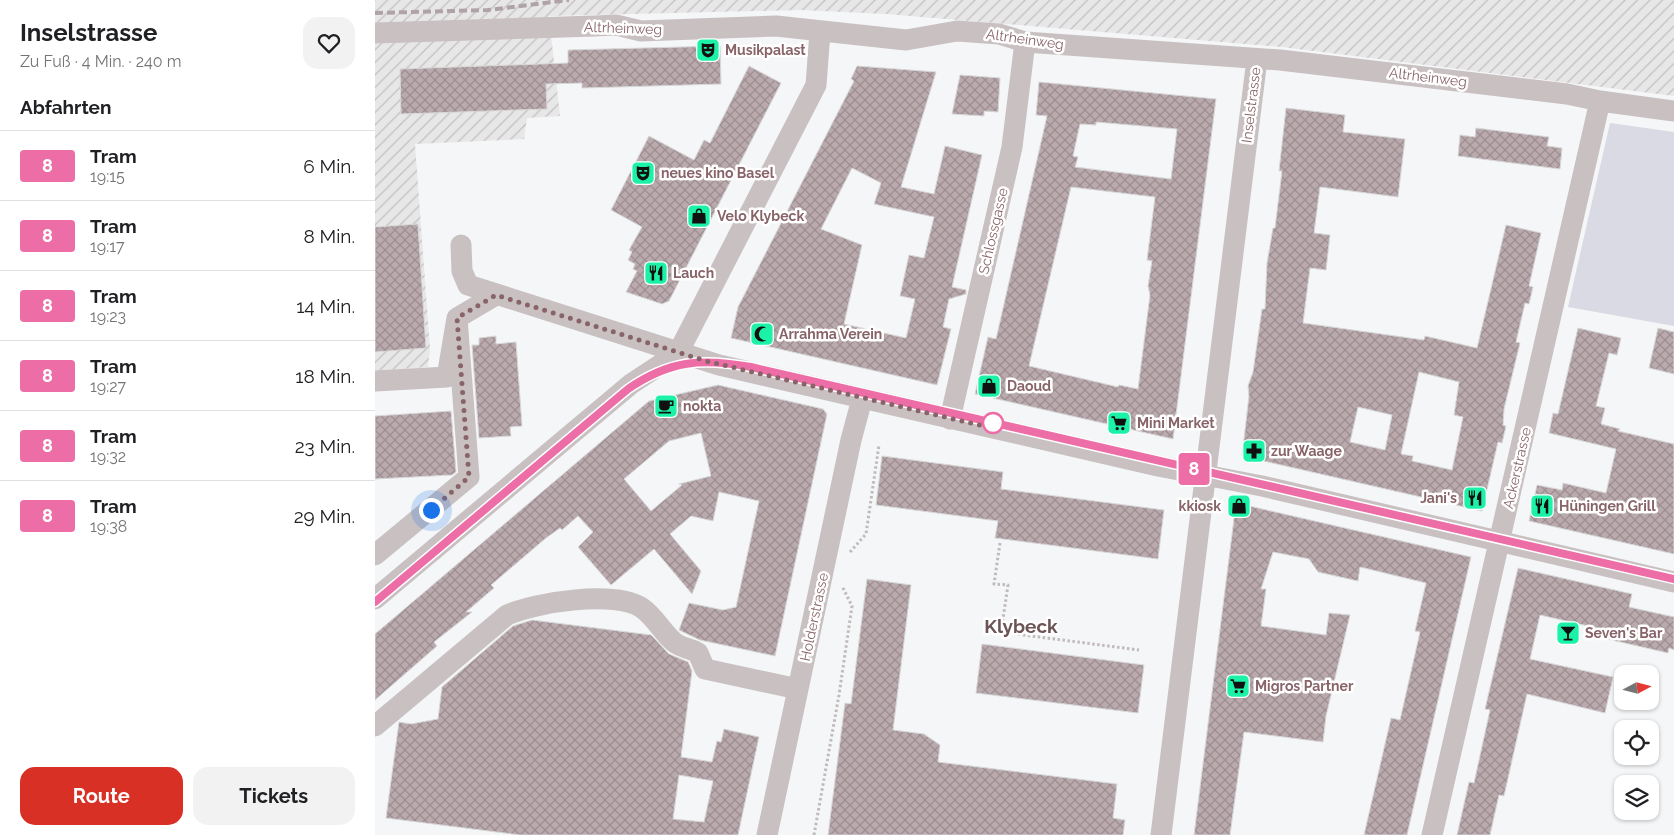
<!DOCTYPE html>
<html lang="de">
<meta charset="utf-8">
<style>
body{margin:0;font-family:Raleway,sans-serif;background:#f2f2f2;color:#202124;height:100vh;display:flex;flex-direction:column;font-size:19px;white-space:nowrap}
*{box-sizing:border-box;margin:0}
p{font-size:16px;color:#757577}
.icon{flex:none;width:28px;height:28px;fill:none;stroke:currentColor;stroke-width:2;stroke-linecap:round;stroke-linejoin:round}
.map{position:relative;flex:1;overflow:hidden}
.side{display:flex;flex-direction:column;background:#fff;width:375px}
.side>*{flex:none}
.badge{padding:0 10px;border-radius:4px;font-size:18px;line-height:32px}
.needle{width:32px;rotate:83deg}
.buttons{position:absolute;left:1239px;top:665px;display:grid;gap:10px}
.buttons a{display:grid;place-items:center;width:45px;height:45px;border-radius:10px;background:#fff;box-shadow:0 1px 4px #0004;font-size:25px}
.you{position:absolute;width:25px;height:25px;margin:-12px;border:4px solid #fff;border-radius:50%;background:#1a73e8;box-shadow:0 0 0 8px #1a73e833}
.map>.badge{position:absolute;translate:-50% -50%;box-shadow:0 0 0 2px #fff}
h2{padding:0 20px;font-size:19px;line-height:45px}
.round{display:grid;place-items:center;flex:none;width:52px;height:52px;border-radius:15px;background:#f2f2f2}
.overview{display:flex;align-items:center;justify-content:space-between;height:85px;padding:0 20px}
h1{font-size:24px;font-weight:700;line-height:38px}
.action{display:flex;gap:10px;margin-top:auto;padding:10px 20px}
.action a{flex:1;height:58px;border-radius:15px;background:#d93025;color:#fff;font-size:20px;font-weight:700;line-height:58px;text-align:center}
.action a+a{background:#f2f2f2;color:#202124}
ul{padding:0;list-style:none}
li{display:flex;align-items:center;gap:15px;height:70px;padding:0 20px;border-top:1px solid #e0e0e0}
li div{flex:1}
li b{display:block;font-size:19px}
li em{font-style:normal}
li .badge{min-width:55px;font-weight:700;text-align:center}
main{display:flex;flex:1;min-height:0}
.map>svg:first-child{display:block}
.industrial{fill:url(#industrial-furrows)}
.garden{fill:#dadae4}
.building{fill:url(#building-cross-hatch);stroke:#d7d8d9;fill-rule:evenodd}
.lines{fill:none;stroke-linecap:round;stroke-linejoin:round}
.path{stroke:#c1babb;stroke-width:3;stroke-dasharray:2.5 2.5;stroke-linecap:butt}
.minor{stroke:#c9c0c1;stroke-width:21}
.tram{stroke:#b0a3a5;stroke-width:1}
.rail{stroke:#b0a3a5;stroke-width:4;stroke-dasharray:8 4;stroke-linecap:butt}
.line-casing{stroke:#fff;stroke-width:11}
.line{stroke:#ed6ea7;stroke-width:8}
.walk{stroke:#886469;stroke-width:5;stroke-dasharray:0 9}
.stop-dot{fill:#fff;stroke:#ed6ea7;stroke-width:2.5}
.labels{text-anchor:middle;stroke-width:5;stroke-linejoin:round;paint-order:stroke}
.street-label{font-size:14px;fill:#886469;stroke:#fff}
.poi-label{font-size:14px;font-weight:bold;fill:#886469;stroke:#fff;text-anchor:start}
.district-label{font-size:19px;font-weight:bold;fill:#6c5356;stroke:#fff}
</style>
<main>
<section class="side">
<div class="overview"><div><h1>Inselstrasse</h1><p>Zu Fuß · 4 Min. · 240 m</p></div><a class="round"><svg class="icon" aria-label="heart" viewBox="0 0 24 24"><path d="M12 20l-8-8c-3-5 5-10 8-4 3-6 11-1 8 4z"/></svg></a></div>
<h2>Abfahrten</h2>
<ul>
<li><span class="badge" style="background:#ed6ea7;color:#fff">8</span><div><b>Tram</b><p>19:15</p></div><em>6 Min.</em></li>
<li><span class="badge" style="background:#ed6ea7;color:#fff">8</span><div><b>Tram</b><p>19:17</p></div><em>8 Min.</em></li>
<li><span class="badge" style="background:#ed6ea7;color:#fff">8</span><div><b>Tram</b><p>19:23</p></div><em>14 Min.</em></li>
<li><span class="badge" style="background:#ed6ea7;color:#fff">8</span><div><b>Tram</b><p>19:27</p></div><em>18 Min.</em></li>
<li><span class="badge" style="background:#ed6ea7;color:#fff">8</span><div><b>Tram</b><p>19:32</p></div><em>23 Min.</em></li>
<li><span class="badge" style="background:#ed6ea7;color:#fff">8</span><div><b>Tram</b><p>19:38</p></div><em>29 Min.</em></li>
</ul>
<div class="action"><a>Route</a><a>Tickets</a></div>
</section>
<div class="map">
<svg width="1299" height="835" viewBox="0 0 1299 835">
<defs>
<pattern id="industrial-furrows" width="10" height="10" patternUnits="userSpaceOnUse" patternTransform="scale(1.25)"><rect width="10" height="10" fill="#e8e7e8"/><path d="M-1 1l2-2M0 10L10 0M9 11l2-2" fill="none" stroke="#c2bfc0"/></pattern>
<pattern id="building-cross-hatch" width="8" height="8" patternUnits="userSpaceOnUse" patternTransform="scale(1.25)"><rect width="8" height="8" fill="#baaaad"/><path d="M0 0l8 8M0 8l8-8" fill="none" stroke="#9d8e91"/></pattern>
</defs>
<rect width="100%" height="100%" fill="#f4f6f8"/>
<path class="industrial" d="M0 0H1299V96L907 47 511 14 425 10 174 16 185 116 152 118 149 139 40 144 55 349 53 367 0 371Z"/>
<path class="garden" d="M1235 123 1299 132V326L1193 307Z"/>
<path class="building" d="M345 46 346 84 207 88V83L171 84 172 109 26 114 25 69 193 63V50Z
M374 66 406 83 294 301 287 304 251 292 262 271 258 269 260 264 253 260 257 252 254 250 267 227 236 210 274 136 319 160 329 140 335 143Z
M482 66 561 72 526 187 559 194 570 146 607 155 577 287 591 290V294L574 299 568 327 576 329 562 385 356 338 363 307 479 81 476 79ZM477 168 506 183 499 204 559 217 549 258 534 255 525 296 540 299 531 338 469 324 487 245 446 229Z
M585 75 625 78 623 112 609 111V116L577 114Z
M664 82 841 99 798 439 600 394 613 337 621 339 672 116 661 115ZM721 122 802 129 796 179 700 167 703 157 698 156 705 124 721 125ZM696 187 780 197 772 260 777 261 773 286 775 295 763 389 744 385 743 387 654 366Z
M911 108 970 115 968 132 1030 139 1023 197 945 187 939 233 955 235 951 270 935 268 928 323 1049 340 1050 336 1102 348 1131 225 1166 233 1154 286 1158 287 1154 304 1150 303 1141 342 1145 343 1129 409 1128 425 1131 426 1127 443 1123 442 1107 511 867 456 874 396 873 386 878 372 887 309H890L892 263 898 228H900L907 171H904ZM1044 372 1084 382 1079 415 1088 417 1077 470 1037 461 1038 456 1026 454ZM983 407 1017 415 1010 450 975 442Z
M1101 128 1174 137 1172 146 1187 148 1185 169 1083 156 1085 135 1100 137Z
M43 224 51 348 0 352V227Z
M1203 328 1246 338 1242 355 1234 353 1221 406 1230 408 1226 424 1245 429 1243 431 1299 444V554L1154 521 1162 485 1187 490 1188 483 1231 493 1241 449 1174 433 1178 413 1183 414Z
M1283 328 1299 332V374L1274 368Z
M121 336V344L141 342 147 426 135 427 136 436 104 438 97 345H104V338Z
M343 385 448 409 452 414 400 656 325 640 304 630 314 603 348 610 361 607 384 501 344 492 338 521 316 516 295 534 326 571 317 594 279 549 236 585 203 547 218 532 203 516 187 530 185 528 171 538 116 585 119 588 91 612H97L59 642 62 646 0 700V634L274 401ZM326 433 336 476 304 484 307 485 276 511 249 479 294 441Z
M76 411 81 472 77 475 0 479V416Z
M507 456 628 472 626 489 789 510 783 559 620 538 623 521 501 505Z
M861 503 1096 557 1032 835H989L1016 718 1025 720 1045 632 1040 631 1051 583 985 567 983 581 943 572 934 559 898 552 886 589H891L886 626 951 635 954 613 975 615 951 716 948 742 869 732 855 835H819Z
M1143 568 1257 594 1254 607 1299 617V650L1294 648 1293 653 1211 634 1213 626 1165 615 1155 659 1238 677 1230 713 1152 694 1129 796 1124 795 1115 835H1082L1094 782 1099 783 1115 710 1110 709Z
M492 579 536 585 518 730 549 734 565 745 563 762 742 784 738 818 750 820 748 835H453L470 703 476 704Z
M157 620 276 635 294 654 313 662 317 671 306 757 337 762 342 741 346 742 349 729 384 737 363 835H145L11 818 24 722 36 724 63 719 67 687 138 626ZM304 775 338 781 329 822 298 819Z
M607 644 769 665 763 713 601 693Z"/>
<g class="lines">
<path class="path" d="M625 543 619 584 633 585 626 632 764 650
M475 552 491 534 504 445
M439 835 464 695 477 606 467 586"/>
<path class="minor" d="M0 33 220 26 241 25 266 31 401 26 531 40 582 31 624 34 650 42 905 60 1192 94 1225 101 1299 111
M86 245 87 271 93 285 344 365 783 466 887 486 1299 582
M82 318 121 295
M0 381 72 377 82 318 94 477 0 555
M575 419 637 147 650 42
M0 599 256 384 303 353 441 85 445 32
M0 726 132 615C161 602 240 590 267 608 280 617 287 632 299 642 306 648 315 648 323 653L330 669 423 689
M392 835 476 440 487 399
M786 835 882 59
M1057 835 1225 101"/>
<path class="tram" d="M0 602 253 389C295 360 327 358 377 367L1299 579"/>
<path class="rail" d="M0 13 113 10 194 0"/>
</g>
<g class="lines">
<g class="line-casing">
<path id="line" d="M0 602 253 389C295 360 327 358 376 367L1299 579"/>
</g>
<use href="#line" class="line"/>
<path class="walk" d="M56 510 94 477 82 318 121 295 331 361 617 428 618 423"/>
</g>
<defs>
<g id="theatre-square" transform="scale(1.25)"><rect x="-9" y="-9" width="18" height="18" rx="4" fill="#1bf2a8" stroke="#fff"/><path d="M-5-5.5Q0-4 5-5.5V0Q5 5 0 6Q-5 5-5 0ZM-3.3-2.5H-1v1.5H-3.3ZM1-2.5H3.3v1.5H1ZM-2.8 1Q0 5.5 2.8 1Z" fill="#111"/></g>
<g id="shop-square" transform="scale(1.25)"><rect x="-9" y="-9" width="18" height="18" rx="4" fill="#1bf2a8" stroke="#fff"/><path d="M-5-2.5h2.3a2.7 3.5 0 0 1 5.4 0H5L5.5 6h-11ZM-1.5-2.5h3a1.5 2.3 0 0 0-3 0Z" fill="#111"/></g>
<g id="restaurant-square" transform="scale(1.25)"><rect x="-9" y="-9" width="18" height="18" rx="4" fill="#1bf2a8" stroke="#fff"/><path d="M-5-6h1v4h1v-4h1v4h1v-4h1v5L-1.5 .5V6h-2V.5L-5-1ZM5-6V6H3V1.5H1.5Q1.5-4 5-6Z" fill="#111"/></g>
<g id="mosque-square" transform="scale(1.25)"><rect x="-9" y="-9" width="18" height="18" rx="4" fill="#1bf2a8" stroke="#fff"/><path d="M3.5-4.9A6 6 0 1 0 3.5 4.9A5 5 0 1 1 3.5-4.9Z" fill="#111"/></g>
<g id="cafe-square" transform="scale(1.25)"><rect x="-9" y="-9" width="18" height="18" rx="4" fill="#1bf2a8" stroke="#fff"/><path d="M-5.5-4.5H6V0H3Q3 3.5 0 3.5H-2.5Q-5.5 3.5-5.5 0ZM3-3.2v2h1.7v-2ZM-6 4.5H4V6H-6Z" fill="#111"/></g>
<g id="supermarket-square" transform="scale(1.25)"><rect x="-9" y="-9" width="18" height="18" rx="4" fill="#1bf2a8" stroke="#fff"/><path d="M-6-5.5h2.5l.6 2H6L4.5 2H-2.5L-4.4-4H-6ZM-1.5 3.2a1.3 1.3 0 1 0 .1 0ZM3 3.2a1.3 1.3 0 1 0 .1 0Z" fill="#111"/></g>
<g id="pharmacy-square" transform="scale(1.25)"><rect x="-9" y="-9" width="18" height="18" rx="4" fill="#1bf2a8" stroke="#fff"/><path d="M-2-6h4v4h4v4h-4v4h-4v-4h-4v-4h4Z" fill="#111"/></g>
<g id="bar-square" transform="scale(1.25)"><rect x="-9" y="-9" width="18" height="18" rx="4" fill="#1bf2a8" stroke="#fff"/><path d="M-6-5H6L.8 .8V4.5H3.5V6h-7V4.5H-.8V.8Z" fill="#111"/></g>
</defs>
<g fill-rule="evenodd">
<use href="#theatre-square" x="333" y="50"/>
<use href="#theatre-square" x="268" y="173"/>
<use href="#shop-square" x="324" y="216"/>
<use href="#restaurant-square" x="281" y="273"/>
<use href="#mosque-square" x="387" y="334"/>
<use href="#shop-square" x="614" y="386"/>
<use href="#cafe-square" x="291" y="406"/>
<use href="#supermarket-square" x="744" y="423"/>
<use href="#pharmacy-square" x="879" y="451"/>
<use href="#restaurant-square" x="1100" y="498"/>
<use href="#shop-square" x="864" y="506"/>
<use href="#restaurant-square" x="1167" y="506"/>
<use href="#bar-square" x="1193" y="633"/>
<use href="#supermarket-square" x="863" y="686"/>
</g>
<circle class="stop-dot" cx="618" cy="423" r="10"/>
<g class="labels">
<g class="street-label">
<text transform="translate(248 28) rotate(2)" y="5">Altrheinweg</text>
<text transform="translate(650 39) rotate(8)" y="5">Altrheinweg</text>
<text transform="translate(1053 77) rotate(7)" y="5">Altrheinweg</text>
<text transform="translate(876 105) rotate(-83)" y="5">Inselstrasse</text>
<text transform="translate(618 231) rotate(-77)" y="5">Schlossgasse</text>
<text transform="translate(1142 468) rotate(-77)" y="5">Ackerstrasse</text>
<text transform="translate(439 617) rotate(-78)" y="5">Holderstrasse</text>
</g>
<g class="poi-label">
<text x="350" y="55">Musikpalast</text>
<text x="286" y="178">neues kino Basel</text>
<text x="342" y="221">Velo Klybeck</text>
<text x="298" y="278">Lauch</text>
<text x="404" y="339">Arrahma Verein</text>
<text x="632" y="391">Daoud</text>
<text x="308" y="411">nokta</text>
<text x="762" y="428">Mini Market</text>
<text x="896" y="456">zur Waage</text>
<text x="1082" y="503" text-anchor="end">Jani's</text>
<text x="846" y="511" text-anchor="end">kkiosk</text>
<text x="1184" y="511">Hüningen Grill</text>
<text x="1210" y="638">Seven's Bar</text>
<text x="880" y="691">Migros Partner</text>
</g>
<g class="district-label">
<text x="646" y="633">Klybeck</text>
</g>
</g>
</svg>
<div class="buttons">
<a><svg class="needle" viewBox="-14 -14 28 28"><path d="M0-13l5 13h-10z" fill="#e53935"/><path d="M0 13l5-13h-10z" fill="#757577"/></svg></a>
<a><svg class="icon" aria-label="locate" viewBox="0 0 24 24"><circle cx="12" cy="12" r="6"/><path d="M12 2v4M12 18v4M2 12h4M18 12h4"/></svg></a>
<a><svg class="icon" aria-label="layers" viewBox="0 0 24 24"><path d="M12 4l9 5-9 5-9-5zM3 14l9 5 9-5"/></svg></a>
</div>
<div class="you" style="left:56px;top:510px"></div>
<b class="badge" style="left:819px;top:469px;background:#ed6ea7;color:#fff">8</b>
</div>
</main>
